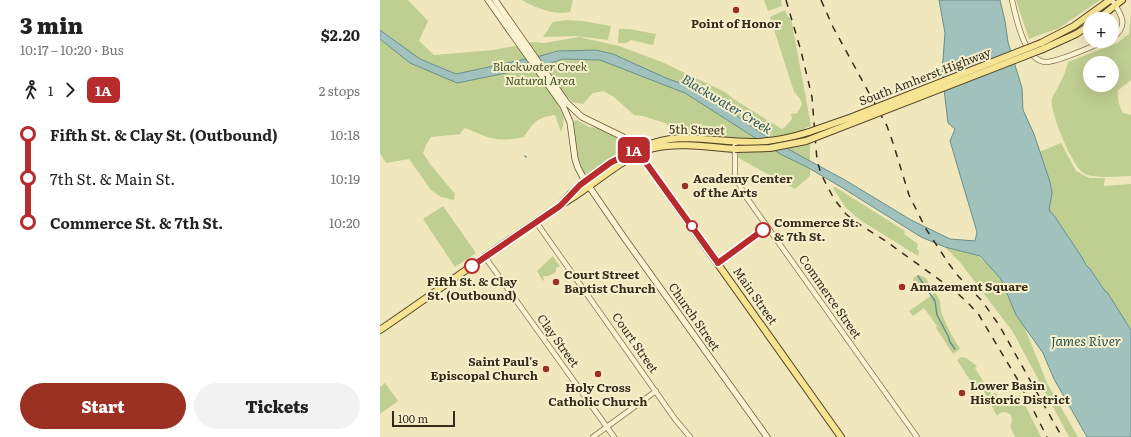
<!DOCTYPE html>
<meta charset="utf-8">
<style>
body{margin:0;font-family:Literata,serif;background:#f2f2f2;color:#222;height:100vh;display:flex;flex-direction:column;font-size:15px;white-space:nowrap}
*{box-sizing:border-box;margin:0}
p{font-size:13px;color:#767676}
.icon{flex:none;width:22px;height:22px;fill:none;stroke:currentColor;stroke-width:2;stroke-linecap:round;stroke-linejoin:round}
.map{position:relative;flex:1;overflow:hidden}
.side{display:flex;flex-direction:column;background:#fff;width:380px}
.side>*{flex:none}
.badge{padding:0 8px;border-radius:6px;font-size:14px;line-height:26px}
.tools{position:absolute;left:703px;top:12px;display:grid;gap:8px}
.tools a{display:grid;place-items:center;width:36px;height:36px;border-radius:50%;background:#fff;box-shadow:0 4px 16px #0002;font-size:20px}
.scale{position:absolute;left:12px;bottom:10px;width:63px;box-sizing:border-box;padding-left:4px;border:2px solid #372c1b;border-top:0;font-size:11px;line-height:14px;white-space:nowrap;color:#372c1b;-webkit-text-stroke:3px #f7f0cd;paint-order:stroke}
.map>.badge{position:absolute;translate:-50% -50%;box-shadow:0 0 0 2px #fff}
.legs{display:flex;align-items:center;gap:6px;height:44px;padding:0 20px;font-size:13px}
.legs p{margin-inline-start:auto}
.headline{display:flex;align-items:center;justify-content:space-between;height:68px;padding:0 20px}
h1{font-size:22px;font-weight:800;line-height:30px}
.button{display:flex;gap:8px;margin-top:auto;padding:8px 20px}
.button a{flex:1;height:46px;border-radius:24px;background:#9b3122;color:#fff;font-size:16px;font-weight:800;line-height:46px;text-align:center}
.button a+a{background:#f2f2f2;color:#222}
ul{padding:0 20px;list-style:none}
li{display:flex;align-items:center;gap:14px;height:44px;font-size:15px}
li i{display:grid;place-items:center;width:6px;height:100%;margin:0 5px;background:currentColor}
li i::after{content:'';width:10px;height:10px;margin:-5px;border:3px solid;border-radius:50%;background:#fff}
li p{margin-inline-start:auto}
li:first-child i{background:linear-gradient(#0000 50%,currentColor 0)}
li:last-child i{background:linear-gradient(currentColor 50%,#0000 0)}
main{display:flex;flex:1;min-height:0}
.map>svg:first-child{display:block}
.green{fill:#bfce91;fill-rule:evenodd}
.water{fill:#a1c1bc;stroke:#688f8a}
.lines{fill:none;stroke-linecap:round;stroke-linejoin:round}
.stream{stroke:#688f8a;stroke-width:1.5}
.tertiary-casing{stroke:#897755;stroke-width:6}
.secondary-casing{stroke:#6a5839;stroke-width:7}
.primary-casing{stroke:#56442a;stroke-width:8}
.tertiary{stroke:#faf3d1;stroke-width:4.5}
.secondary{stroke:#faf3d1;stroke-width:5.5}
.primary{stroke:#f6e492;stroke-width:6}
.rail{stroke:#372c1b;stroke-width:1.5;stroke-dasharray:7 7;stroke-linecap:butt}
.primary-bridge-casing{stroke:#56442a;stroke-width:8;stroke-linecap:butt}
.primary-bridge{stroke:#f6e492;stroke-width:6}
.line-1-casing{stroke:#fff;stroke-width:9}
.line-1{stroke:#b72b2c;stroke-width:6}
.poi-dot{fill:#9b3122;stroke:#f7f0cd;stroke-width:1.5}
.stop-1-dot{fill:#fff;stroke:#b72b2c;stroke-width:2}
.labels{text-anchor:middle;stroke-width:4;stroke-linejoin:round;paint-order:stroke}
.poi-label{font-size:12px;font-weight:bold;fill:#372c1b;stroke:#f7f0cd;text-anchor:start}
.park-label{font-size:12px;font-style:italic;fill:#415520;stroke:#f7f0cd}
.street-label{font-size:12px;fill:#372c1b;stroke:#f7f0cd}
.stop-label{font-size:12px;font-weight:bold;fill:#372c1b;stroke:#f7f0cd;text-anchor:start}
.water-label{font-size:13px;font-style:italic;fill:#295558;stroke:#f7f0cd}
</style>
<main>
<section class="side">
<div class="headline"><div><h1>3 min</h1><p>10:17 – 10:20 · Bus</p></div><b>$2.20</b></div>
<div class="legs"><svg class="icon" aria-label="walk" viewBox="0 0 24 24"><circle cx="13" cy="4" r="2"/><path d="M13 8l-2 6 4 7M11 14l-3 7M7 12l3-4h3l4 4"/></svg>1<svg class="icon" aria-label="forward" viewBox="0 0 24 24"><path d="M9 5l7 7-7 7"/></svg><b class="badge" style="background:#b72b2c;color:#fff">1A</b><p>2 stops</p></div>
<ul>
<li><i style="color:#b72b2c"></i><b>Fifth St. &amp; Clay St. (Outbound)</b><p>10:18</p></li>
<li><i style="color:#b72b2c"></i><span>7th St. &amp; Main St.</span><p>10:19</p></li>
<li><i style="color:#b72b2c"></i><b>Commerce St. &amp; 7th St.</b><p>10:20</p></li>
</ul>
<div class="button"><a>Start</a><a>Tickets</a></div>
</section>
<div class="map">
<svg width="751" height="437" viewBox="0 0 751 437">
<rect width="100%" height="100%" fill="#f0e7bd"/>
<path class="green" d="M0 0H28L48 21 39 41 54 55 114 50 153 42 164 43 199 37 239 46 282 62 345 92 355 100 402 129 404 128 412 119 411 114 418 113 417 112C426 103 420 99 414 92L390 17 405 10 408 17 411 18 431 126 425 128 430 145V176L415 189 317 135 300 134 285 123 263 116 254 115 234 97 223 91 213 93 203 104 192 102 189 98 177 104C183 115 186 119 181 132L175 115C157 117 153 123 144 137 116 143 110 138 85 128L81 132V134L51 137 46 145 43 153 50 164 75 194 74 200 61 197 51 190 29 159 6 163 0 153Z
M142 0H193L190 12C174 15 155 8 142 0Z
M384 0H401L402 6 388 11Z
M636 0H720L679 28 649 39Z
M751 12V80L738 90C737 99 739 105 743 113L751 115V176C737 176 718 179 705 174 693 169 669 111 672 99 673 95 677 90 679 85 683 78 686 70 688 62L737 43 749 34ZM710 63H732V85H710Z
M186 20 202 21 231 26 228 40 195 36 163 37 173 22Z
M239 29H249L276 34 273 45 251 40 246 43H238Z
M197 120 209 127 217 128 235 136 248 145 245 150 209 174 203 173 197 154 193 124 194 121Z
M681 143 696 171 709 178H725L724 186 751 184V330L727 292 725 291 710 269 706 265 703 259 675 217 669 210 672 193 670 182 659 152Z
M455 187 525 231 524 234 538 244 537 249 539 251 538 256 480 220 466 208 453 188Z
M63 206 96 253 75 267 43 219Z
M565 247 598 256 625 279 667 383 698 437H689L633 332 579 261Z
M173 256 176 261V262H177L180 266 176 268V272L169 276H163L164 280 163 281 157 271Z
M539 275 546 278 549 284 542 289 533 280 534 277Z
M555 293C563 303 559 304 562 314 567 327 573 338 580 349L573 354 556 328 557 326 544 308 533 316 529 311Z
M581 357 586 358 597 366 595 368 611 394 616 393 622 405 640 395 661 437H635L630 426 632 422 631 415C626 411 621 411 617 416L601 386 595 388 577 360Z
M5 383 18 401 0 414V387Z"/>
<path class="water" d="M559 0H620L625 21 628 42 642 88 643 110 654 134 670 182 672 193 669 210 675 217 703 259 706 265 710 269 725 291 727 292 751 330V437H707L674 379 663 353 636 315 621 279 600 256 565 247 541 237 461 187 427 167 402 155 305 93 220 60 182 59 166 65 77 83 30 63 0 39V30L40 59 76 74 160 56 178 51 216 50 233 54 286 78 322 91 329 96 345 105 362 120 381 133 417 154 465 180 531 220 570 239 595 241 597 232 570 141 575 129 568 123 562 72 565 33Z"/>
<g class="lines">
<path class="stream" d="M145 156 146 157
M538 276 555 301 557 315 568 336 570 342 575 349"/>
<g class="tertiary-casing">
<path id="tertiary" d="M632 0C636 17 644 60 665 62 676 63 713 46 725 41
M732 38C750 26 741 14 732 0
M355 142V175L364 194 537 437
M156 222 295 419 310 437
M105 257 234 437
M213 437 276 391"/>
</g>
<g class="secondary-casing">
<path id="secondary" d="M108 0 183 106 190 122 195 159 198 168 204 179 243 236 387 437
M115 0 187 103 202 117 243 137 256 149"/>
</g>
<g class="primary-casing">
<path id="primary" d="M718 19 742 0
M661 43 694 26 730 0
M663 49 696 34 710 25
M256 149 461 437
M183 202C193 190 205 182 218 173 243 155 270 139 301 138 325 138 348 142 372 142 391 142 410 138 429 132
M0 330C63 287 125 241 189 200 218 182 241 158 274 148 298 142 330 147 355 149"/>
</g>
<use href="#tertiary" class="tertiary"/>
<use href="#secondary" class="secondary"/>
<use href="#primary" class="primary"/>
<path class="rail" d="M406 0 421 51 432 97 437 160 441 174 454 199 466 214 474 221 507 242 575 291 588 303 599 315 639 382 667 437
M441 0 453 27 507 126 513 143 529 195 546 229 569 264 579 277 602 301 619 325 682 437"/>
<g class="primary-bridge-casing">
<path id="primary-bridge" d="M429 132 472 117 661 43
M355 149 390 148 426 141 663 49"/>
</g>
<use href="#primary-bridge" class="primary-bridge"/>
</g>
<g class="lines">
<g class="line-1-casing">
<path id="line-1" d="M92 266 180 206 200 185 230 163 256 149 338 263 383 230"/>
</g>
<use href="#line-1" class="line-1"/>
</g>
<g class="poi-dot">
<circle cx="356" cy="10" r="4"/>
<circle cx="305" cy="186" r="4"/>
<circle cx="176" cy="282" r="4"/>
<circle cx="522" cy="287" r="4"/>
<circle cx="166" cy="369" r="4"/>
<circle cx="218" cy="374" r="4"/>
<circle cx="582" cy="393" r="4"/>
</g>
<g class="stop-1-dot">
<circle cx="312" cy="226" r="5"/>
<circle cx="383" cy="230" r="7"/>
<circle cx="92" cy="266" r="7"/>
</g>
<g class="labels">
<g class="poi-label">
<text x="356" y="28" text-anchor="middle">Point of Honor</text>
<text x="313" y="183">Academy Center<tspan x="313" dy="14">of the Arts</tspan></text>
<text x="184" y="279">Court Street<tspan x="184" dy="14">Baptist Church</tspan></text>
<text x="530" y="291">Amazement Square</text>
<text x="158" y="366" text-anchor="end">Saint Paul's<tspan x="158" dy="14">Episcopal Church</tspan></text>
<text x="590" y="390">Lower Basin<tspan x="590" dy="14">Historic District</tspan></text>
<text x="218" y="392" text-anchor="middle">Holy Cross<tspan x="218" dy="14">Catholic Church</tspan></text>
</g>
<g class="park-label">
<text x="160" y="71">Blackwater Creek<tspan x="160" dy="14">Natural Area</tspan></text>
</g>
<g class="street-label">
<text transform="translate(545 77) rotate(-21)" y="4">South Amherst Highway</text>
<text transform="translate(317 130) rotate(1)" y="4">5th Street</text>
<text transform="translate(375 296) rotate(55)" y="4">Main Street</text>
<text transform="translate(450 297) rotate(55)" y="4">Commerce Street</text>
<text transform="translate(314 317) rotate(55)" y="4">Church Street</text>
<text transform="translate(178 341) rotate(54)" y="4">Clay Street</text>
<text transform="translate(255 343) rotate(55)" y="4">Court Street</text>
</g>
<g class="stop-label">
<text x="394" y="227">Commerce St.<tspan x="394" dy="14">&amp; 7th St.</tspan></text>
<text x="92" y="286" text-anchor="middle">Fifth St. &amp; Clay<tspan x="92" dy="14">St. (Outbound)</tspan></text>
</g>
<g class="water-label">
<text transform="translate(347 104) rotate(31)" y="5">Blackwater Creek</text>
<text x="706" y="346">James River</text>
</g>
</g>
</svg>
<div class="tools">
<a>+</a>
<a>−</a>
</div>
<div class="scale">100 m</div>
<b class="badge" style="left:254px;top:150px;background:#b72b2c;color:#fff">1A</b>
</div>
</main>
